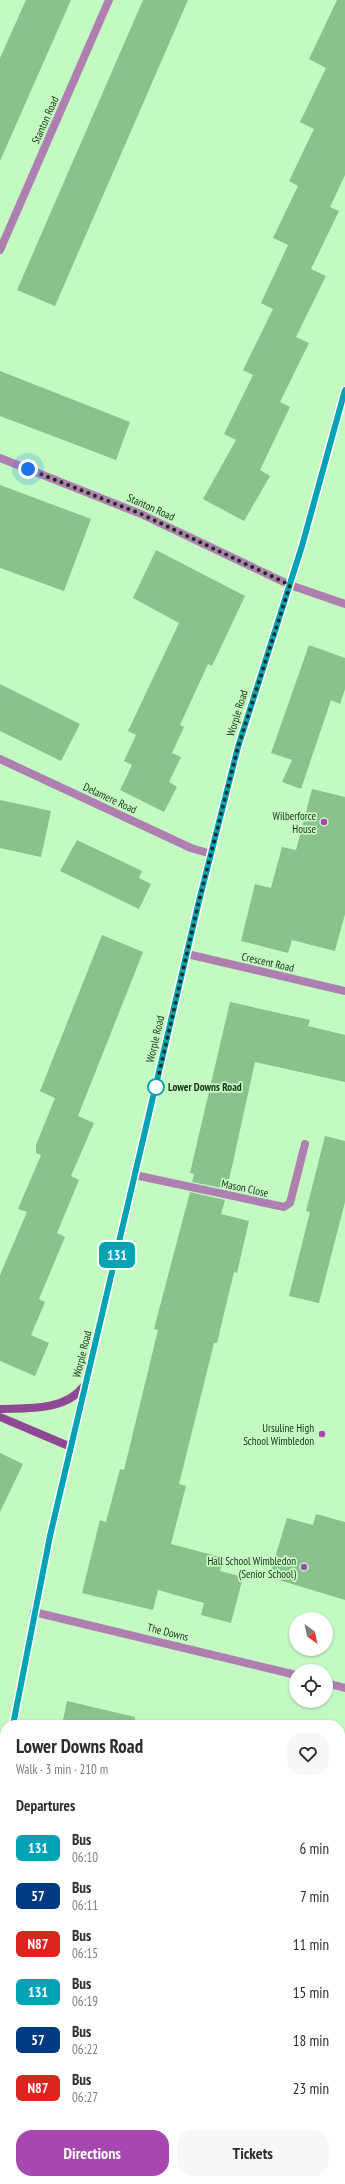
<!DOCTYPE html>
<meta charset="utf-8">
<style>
body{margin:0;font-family:"PT Sans Narrow",sans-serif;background:#f7f7f7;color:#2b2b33;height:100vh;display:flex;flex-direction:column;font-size:15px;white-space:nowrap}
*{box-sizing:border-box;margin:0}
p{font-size:13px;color:#7c7c81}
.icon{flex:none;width:22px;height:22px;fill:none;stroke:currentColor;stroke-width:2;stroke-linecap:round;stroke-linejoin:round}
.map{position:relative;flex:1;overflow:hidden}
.sheet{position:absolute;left:0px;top:1720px;width:345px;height:464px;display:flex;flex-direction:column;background:#fff;border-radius:16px 16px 0 0;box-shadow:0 1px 3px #0004}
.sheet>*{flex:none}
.badge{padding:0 8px;border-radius:6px;font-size:14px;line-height:26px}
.needle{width:26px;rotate:147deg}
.controls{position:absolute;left:289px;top:1612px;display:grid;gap:8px}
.controls a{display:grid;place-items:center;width:44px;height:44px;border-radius:50%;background:#fff;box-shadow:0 1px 3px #0004;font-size:20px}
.you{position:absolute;width:20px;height:20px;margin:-10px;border:3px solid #fff;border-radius:50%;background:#1a73e8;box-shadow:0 0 0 6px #1a73e833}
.map>.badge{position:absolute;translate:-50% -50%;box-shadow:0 0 0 2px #fff}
h2{padding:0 16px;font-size:15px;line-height:36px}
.round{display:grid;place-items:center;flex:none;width:42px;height:42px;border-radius:16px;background:#f7f7f7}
.summary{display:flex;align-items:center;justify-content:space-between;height:68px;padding:0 16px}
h1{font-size:19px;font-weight:700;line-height:30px}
.button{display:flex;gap:8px;margin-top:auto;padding:8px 16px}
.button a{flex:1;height:46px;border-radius:16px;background:#a747af;color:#fff;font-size:16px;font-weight:700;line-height:46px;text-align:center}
.button a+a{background:#f7f7f7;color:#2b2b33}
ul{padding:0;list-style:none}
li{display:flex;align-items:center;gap:12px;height:48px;padding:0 16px}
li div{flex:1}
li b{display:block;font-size:15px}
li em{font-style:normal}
li .badge{min-width:44px;font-weight:700;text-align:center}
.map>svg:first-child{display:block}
.building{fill:#8bc18c}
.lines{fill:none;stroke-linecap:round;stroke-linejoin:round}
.lane{stroke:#af7fb1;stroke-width:8}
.street{stroke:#af7fb1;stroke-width:8}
.secondary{stroke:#8f4994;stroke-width:8}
.line-casing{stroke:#fff;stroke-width:9}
.line{stroke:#00a3b4;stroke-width:6}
.walk{stroke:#1a301b;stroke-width:4;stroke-dasharray:0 7.2}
.poi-dot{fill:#a747af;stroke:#c2fac2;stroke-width:1.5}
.stop-dot{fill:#fff;stroke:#00a3b4;stroke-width:2}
.labels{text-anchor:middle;stroke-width:3.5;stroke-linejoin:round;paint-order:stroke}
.street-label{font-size:11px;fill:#1a301b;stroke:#c2fac2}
.poi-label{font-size:11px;fill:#1a301b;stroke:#c2fac2;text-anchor:end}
.stop-label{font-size:11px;font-weight:bold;fill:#1a301b;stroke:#c2fac2;text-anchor:start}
</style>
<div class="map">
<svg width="345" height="2184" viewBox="0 0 345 2184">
<rect width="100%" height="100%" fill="#c2fac2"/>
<path class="building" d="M26 0H71L0 161V58Z
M143 0H188L55 306 17 290Z
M337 0H345V175L330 207 339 211 311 269 326 276 296 337 309 343 280 402 290 407 260 470 270 476 244 521 203 499 236 440 224 434 253 375 243 370 273 309 261 303 288 245 273 238 298 186 289 181 314 129 300 122 326 68 309 59Z
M0 371 130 422 116 460 0 416Z
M0 485 91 519 64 591 0 568Z
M156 550 245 596 212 666 208 664 180 725 184 727 172 753 181 757 169 782 177 787 164 812 120 790 132 765 124 761 136 735 128 731 179 623 133 598Z
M309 645 345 658V689L340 704 331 700 301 789 282 782 292 760 271 753Z
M0 684 80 724 61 761 0 731Z
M312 789 345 797V914L335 951 292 940 288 953 241 941 255 884 271 888 282 847 296 850Z
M0 800 51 811 41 857 0 848Z
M77 840 142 871 139 878 151 884 139 909 60 871Z
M102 935 143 952 78 1116 94 1123 71 1176 79 1180 57 1233 65 1237 39 1299 45 1302 31 1335 49 1343 35 1376 0 1361V1275L27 1212 18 1209 41 1155 36 1153V1145L55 1098 40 1091Z
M230 1002 310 1020 308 1026 345 1035V1082L255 1062 227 1189 192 1182 194 1174 190 1173Z
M325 1136 345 1141V1202L319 1303 289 1296 310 1212 306 1211Z
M190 1192 225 1200 221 1214 249 1221 237 1273 234 1272 217 1343H214L179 1484 186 1486 171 1544 224 1558 220 1571 243 1577 231 1623 201 1615 204 1603 158 1590 153 1610 82 1593 100 1520 106 1522 120 1469 124 1470 158 1330 154 1329Z
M0 1453 23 1464 0 1512Z
M316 1514 345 1522V1600L269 1577 287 1518 313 1525Z
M67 1701 135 1717 134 1725H62Z"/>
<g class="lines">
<path class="lane" d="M135 1175 284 1207 290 1203 305 1144"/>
<path class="street" d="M0 250 109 0
M0 458 141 514 290 585 345 604
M0 759 191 848 211 854
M187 954 345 991
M34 1612 296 1675
M326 1683 345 1688
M0 2137 5 2138
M181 2179 194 2184"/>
<path class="secondary" d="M0 1409C27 1408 65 1411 83 1387
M0 1417 71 1447
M13 1725 50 1536 199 901 238 747 302 546 345 390
M0 1799 5 1772"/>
</g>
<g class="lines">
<g class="line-casing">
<path id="line" d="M13 1725 50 1536 199 901 238 747 302 546 345 390"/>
</g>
<use href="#line" class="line"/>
<path class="walk" d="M28 469 141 514 290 585 238 747 199 901 156 1087"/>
</g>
<g class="poi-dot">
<circle cx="324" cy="822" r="4"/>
<circle cx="322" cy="1434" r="4"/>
<circle cx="304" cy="1567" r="4"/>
</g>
<circle class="stop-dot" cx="156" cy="1087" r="8"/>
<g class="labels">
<g class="street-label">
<text transform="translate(45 120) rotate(-66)" y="4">Stanton Road</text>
<text transform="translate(151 507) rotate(24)" y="4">Stanton Road</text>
<text transform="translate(237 713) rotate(-73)" y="4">Worple Road</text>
<text transform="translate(110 798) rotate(25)" y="4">Delamere Road</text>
<text transform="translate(268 962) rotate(13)" y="4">Crescent Road</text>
<text transform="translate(155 1039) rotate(-77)" y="4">Worple Road</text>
<text transform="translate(245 1188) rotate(12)" y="4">Mason Close</text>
<text transform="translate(82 1354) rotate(-76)" y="4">Worple Road</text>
<text transform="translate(168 1632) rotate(14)" y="4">The Downs</text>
</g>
<g class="poi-label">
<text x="316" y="820">Wilberforce<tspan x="316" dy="13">House</tspan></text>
<text x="314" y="1432">Ursuline High<tspan x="314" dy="13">School Wimbledon</tspan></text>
<text x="296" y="1565">Hall School Wimbledon<tspan x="296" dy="13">(Senior School)</tspan></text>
</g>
<g class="stop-label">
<text x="168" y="1091">Lower Downs Road</text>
</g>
</g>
</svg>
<div class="controls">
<a><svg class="needle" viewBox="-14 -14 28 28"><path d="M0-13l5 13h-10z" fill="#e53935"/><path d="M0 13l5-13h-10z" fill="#7c7c81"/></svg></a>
<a><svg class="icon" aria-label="locate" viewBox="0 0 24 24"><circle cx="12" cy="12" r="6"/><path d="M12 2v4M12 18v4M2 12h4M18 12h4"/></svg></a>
</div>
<div class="you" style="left:28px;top:469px"></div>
<b class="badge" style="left:117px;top:1255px;background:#00a3b4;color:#fff">131</b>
<section class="sheet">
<div class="summary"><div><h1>Lower Downs Road</h1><p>Walk · 3 min · 210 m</p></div><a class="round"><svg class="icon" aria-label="heart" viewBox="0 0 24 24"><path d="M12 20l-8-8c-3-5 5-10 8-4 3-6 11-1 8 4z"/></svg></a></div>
<h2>Departures</h2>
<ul>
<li><span class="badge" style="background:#00a3b4;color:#fff">131</span><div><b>Bus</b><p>06:10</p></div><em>6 min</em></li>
<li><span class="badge" style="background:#003b80;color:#fff">57</span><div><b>Bus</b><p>06:11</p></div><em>7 min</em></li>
<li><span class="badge" style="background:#dc241f;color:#fff">N87</span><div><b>Bus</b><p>06:15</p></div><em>11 min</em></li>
<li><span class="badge" style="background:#00a3b4;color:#fff">131</span><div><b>Bus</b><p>06:19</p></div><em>15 min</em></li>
<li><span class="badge" style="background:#003b80;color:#fff">57</span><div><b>Bus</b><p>06:22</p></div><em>18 min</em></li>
<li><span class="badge" style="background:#dc241f;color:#fff">N87</span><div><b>Bus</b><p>06:27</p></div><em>23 min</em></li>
</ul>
<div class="button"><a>Directions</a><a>Tickets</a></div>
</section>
</div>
